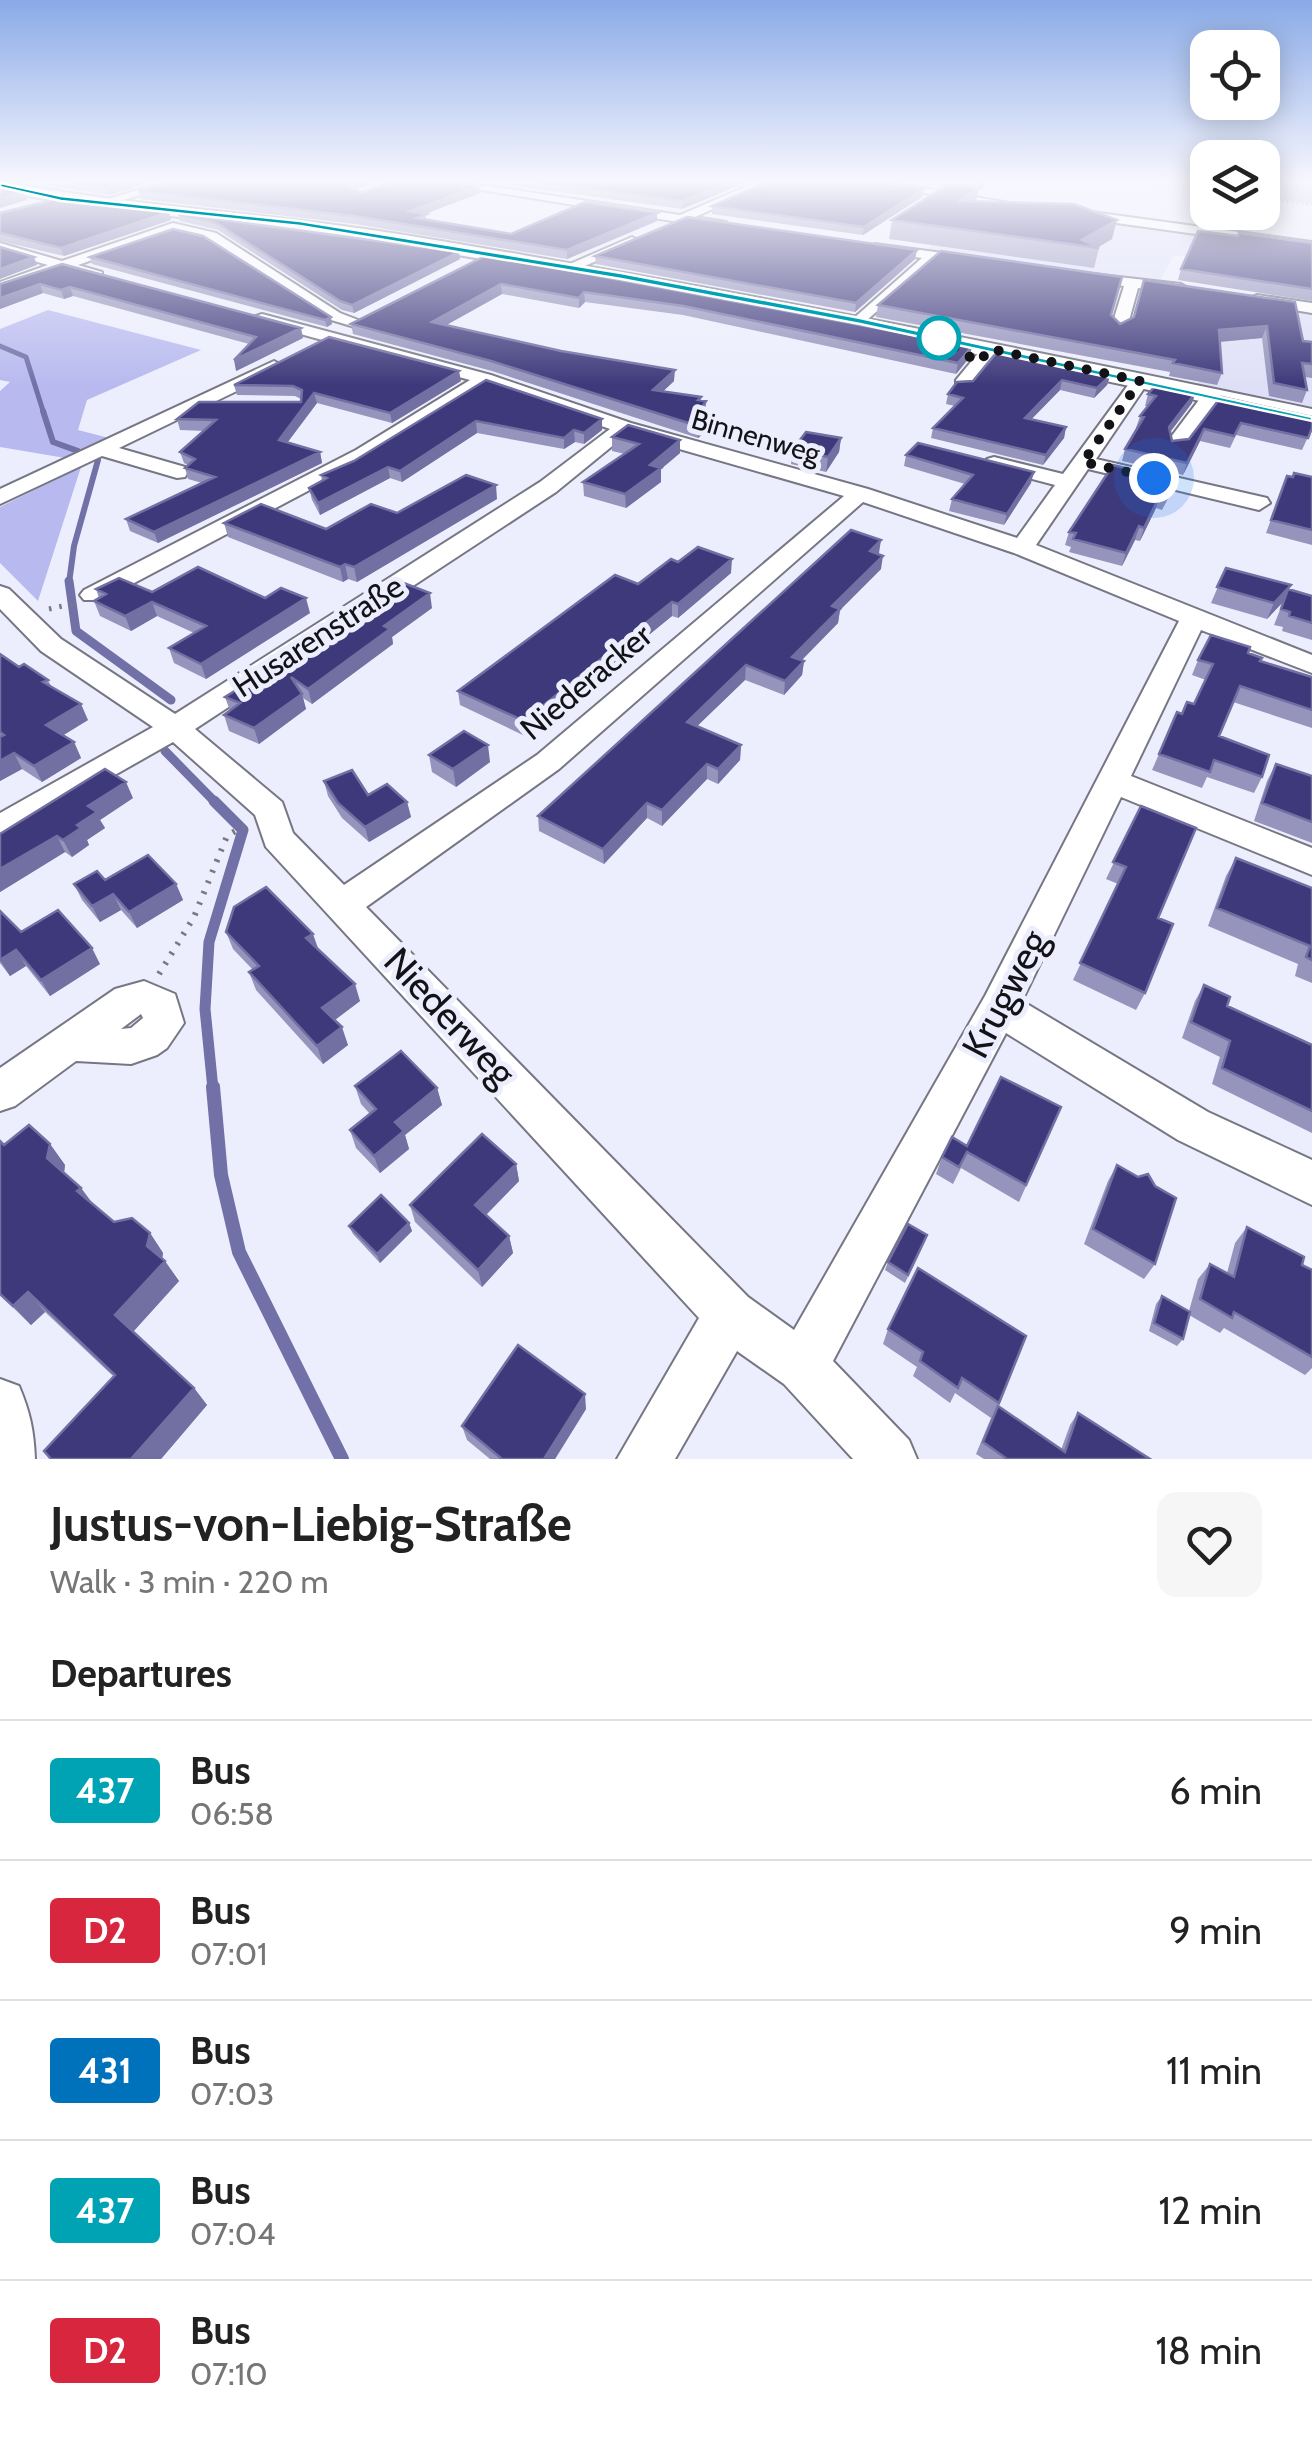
<!DOCTYPE html>
<meta charset="utf-8">
<style>
body{margin:0;font-family:Cabin,sans-serif;background:#f6f6f6;color:#222;height:100vh;display:flex;flex-direction:column;font-size:38px;white-space:nowrap}
*{box-sizing:border-box;margin:0}
p{font-size:32px;color:#767676}
.icon{flex:none;width:55px;height:55px;fill:none;stroke:currentColor;stroke-width:2;stroke-linecap:round;stroke-linejoin:round}
.map{position:relative;height:1459px;overflow:hidden}
.panel{display:flex;flex-direction:column;background:#fff;flex:1}
.panel>*{flex:none}
.badge{padding:0 20px;border-radius:8px;font-size:35px;line-height:65px}
.buttons{position:absolute;left:1190px;top:30px;display:grid;gap:20px}
.buttons a{display:grid;place-items:center;width:90px;height:90px;border-radius:20px;background:#fff;box-shadow:0 5px 25px #0003;font-size:50px}
.you{position:absolute;width:50px;height:50px;margin:-25px;border:8px solid #fff;border-radius:50%;background:#1a73e8;box-shadow:0 0 0 15px #1a73e833}
.map>.badge{position:absolute;translate:-50% -50%;box-shadow:0 0 0 5px #fff}
h2{padding:0 50px;font-size:38px;line-height:90px}
.round{display:grid;place-items:center;flex:none;width:105px;height:105px;border-radius:20px;background:#f6f6f6}
.headline{display:flex;align-items:center;justify-content:space-between;height:170px;padding:0 50px}
h1{font-size:48px;font-weight:700;line-height:75px}
ul{padding:0;list-style:none}
li{display:flex;align-items:center;gap:30px;height:140px;padding:0 50px;border-top:2px solid #e0e0e0}
li div{flex:1}
li b{display:block;font-size:38px}
li em{font-style:normal}
li .badge{min-width:110px;font-weight:700;text-align:center}
.map>svg:first-child{display:block}
.built{fill:#dfe0f7}
.green{fill:#b8baef}
.lines{fill:none;stroke-linecap:round;stroke-linejoin:round}
.stream-far4{stroke:#7171a8;stroke-width:5}
.stream-far3{stroke:#7171a8;stroke-width:6}
.stream-far2{stroke:#7171a8;stroke-width:9}
.stream-far1{stroke:#7171a8;stroke-width:11}
.stream{stroke:#7171a8;stroke-width:14}
.minor-casing{stroke:#767684;stroke-width:4}
.major-casing{stroke:#767684;stroke-width:4}
.path-far2{stroke:#797983;stroke-width:2.5;stroke-dasharray:1 4;stroke-linecap:butt}
.path-far1{stroke:#797983;stroke-width:5;stroke-dasharray:2.5 8;stroke-linecap:butt}
.path{stroke:#797983;stroke-width:6;stroke-dasharray:2.5 9;stroke-linecap:butt}
.minor{fill:#fff;fill-rule:evenodd}
.major{fill:#fff;fill-rule:evenodd}
.wall{fill:#9694bc}
.shaded-wall{fill:#726fa2}
.building{fill:#3e397b;stroke:#726fa2;stroke-width:2.5}
.line{fill:#00a3b4;stroke:#fff;stroke-width:2.5}
.walk{stroke:#121217;stroke-width:10;stroke-dasharray:0 18}
.stop-dot{fill:#fff;stroke:#00a3b4;stroke-width:5}
.labels{text-anchor:middle;stroke-width:10;stroke-linejoin:round;paint-order:stroke}
.far-street-label{font-size:28px;fill:#121217;stroke:#edeefd}
.street-label{font-size:32px;fill:#121217;stroke:#edeefd}
.near-street-label{font-size:38px;fill:#121217;stroke:#edeefd}
</style>
<div class="map">
<svg width="1312" height="1459" viewBox="0 0 1312 1459">
<rect width="100%" height="100%" fill="#edeefd"/>
<path class="built" d="M985 203 1269 239 1252 266 1174 255 1158 284 924 251Z
M1201 292 1312 309V413L1199 390Z"/>
<path class="green" d="M1263 181H1312V204L1263 198Z
M48 310 201 350 87 400 78 430 109 438 65 458 0 447V391L10 382 0 380V329Z
M81 467 38 601 0 563V507Z"/>
<g class="lines">
<path class="stream-far4" d="M0 346 26 357 44 414"/>
<path class="stream-far3" d="M43 411 53 442 78 451
M69 583 74 546 98 460"/>
<path class="stream-far2" d="M69 581 76 631 171 700
M165 751 217 804"/>
<path class="stream-far1" d="M213 1089 205 1009 209 942 243 830 214 801"/>
<path class="stream" d="M213 1087 221 1175 239 1252 342 1459"/>
<g class="minor-casing">
<path id="minor" d="M167 181H185L101 207 95 203Z
M426 181H454L680 215 759 181H775L695 217 726 222 727 225 721 229Z
M856 181H883L1038 208 1032 212Z
M1077 210 1312 242V250L1073 217V211Z
M173 223 216 233 340 313 366 323 358 328 328 319 206 239 174 231 78 265 102 272V278L63 270 0 292V282L48 265 0 251V243L62 261Z
M632 237 639 241 637 244 575 270 563 267Z
M875 244 973 257 980 261 973 265 936 260 860 326 852 321 854 318 922 258 870 251 868 248Z
M1083 273 1181 284 1189 289 1181 294 1138 288 1127 328 1119 333 1111 328 1124 286 1078 280 1076 277Z
M1257 295 1312 303V313L1252 303V297Z
M262 314 491 375 631 423 868 489 1017 538 1055 485 987 467 984 463 987 459 994 457 1063 474 1134 377H1146L1149 381 1096 459 1267 498 1270 503 1259 510 1088 469 1036 545 1312 655V673L1201 630 1131 776 1312 848V875L1121 797 1022 1001 1208 1112 1312 1160V1205L1178 1140 1006 1033 833 1361 909 1440 917 1459H853L784 1384 737 1351 675 1459H617L699 1318 266 847 255 815 173 742 0 840V813L153 727 41 651 0 609V586L9 589 61 639 175 714 540 482 610 429 487 386 370 458 102 600H84L80 595 84 590 356 450 470 380 256 322V316ZM627 434 844 496 537 755 344 885 293 833 282 802 195 729 556 492ZM863 502 1014 553 1179 621 985 996 794 1330 748 1297 366 907 559 769Z
M991 344 997 345V353L968 388H956V380L985 345Z
M274 361 283 366 280 370 119 448 185 467 188 472 185 477 177 478 102 456 0 504V489Z
M1212 390 1221 396 1182 449H1168V441L1205 392Z
M144 981 175 994 184 1023 167 1048 157 1055 131 1064 76 1061 15 1106 0 1111V1068L115 989ZM141 1014 143 1018 131 1028 121 1029Z
M0 1379 19 1386C30 1412 34 1431 35 1459H0Z"/>
</g>
<g class="major-casing">
<path id="major" d="M0 181C134 207 271 213 405 235 709 285 1010 346 1312 409V425C1010 360 709 297 405 246 271 223 134 217 0 191Z"/>
</g>
<path class="path-far2" d="M1119 181 1208 192
M1262 185 1312 194
M1262 199 1312 205"/>
<path class="path-far1" d="M49 609 72 604"/>
<path class="path" d="M159 974 194 917 227 836 244 826"/>
<use href="#minor" class="minor"/>
<use href="#major" class="major"/>
</g>
<path class="wall" d="M17 181H154L110 195Z
M172 181H377L355 189 361 193H480L425 214 427 220 511 234 657 221 567 259 355 224 141 199 139 191Z
M481 181H750L682 209Z
M911 181H985L984 187 978 190 976 201 1112 239 1097 247 1099 248 1094 268 889 239 892 220 945 186Z
M922 197 863 235 712 214V206Z
M0 213 171 220 64 256 0 241Z
M178 214 460 259 354 313 342 310 218 230 180 221Z
M173 229 332 324 327 327 92 264 90 257Z
M1238 236 1312 243V301L1178 280 1181 269Z
M917 250 915 259 855 312 596 264 595 256Z
M487 255 970 357 956 374 683 315 585 302 579 308 502 294 446 325 674 381 663 391 701 397V401H706V411L712 414V426L698 438 492 371 353 334 351 324Z
M62 264 303 338 236 371 249 344 73 296 64 299 43 293 0 309V284Z
M1144 280 1303 341 1312 342V378L1305 377 1307 390 1302 403 1269 396 1262 338 1220 342 1222 373 1217 385 1169 376 1170 372 876 317 878 305 1111 315 1120 324 1134 317Z
M1110 376 1107 385 1094 398 1060 390 1031 419 1066 427 1064 438 1043 465 931 438 933 428 955 406 946 404 948 394Z
M486 380 602 430 584 444 575 442 564 449 477 433 402 482 390 478 320 515 312 500 309 488 322 481 321 475 354 461Z
M461 381 392 423 317 403 287 443 320 452 322 463 158 543 130 531 126 519 202 483 188 479 185 468 188 465 184 463 180 452 205 431 180 430 177 419 301 402V399L295 396 237 395 234 385Z
M1148 394 1192 403 1170 432 1172 441 1189 439 1221 397 1312 428 1302 450 1236 435 1230 448 1200 441 1183 475 1122 461 1125 449 1138 428H1136L1140 416 1148 406H1145Z
M612 437 680 453 661 469V482L626 508 584 496 583 482 625 454 612 451Z
M841 438 839 452 826 472 791 464 793 449Z
M906 455 1031 483 1004 525 949 511 952 499 965 484 904 466Z
M1113 465 1171 493 1162 510 1156 508 1140 541 1135 540 1122 566 1069 552 1071 547 1065 545 1069 532Z
M1287 476 1312 477V545L1266 533Z
M497 499 357 582 348 579 343 582 228 537 224 523 326 529 397 513Z
M879 553 881 569 840 610 838 623 802 660 804 661 802 675 784 695 745 680 697 726 741 745 740 760 718 784 707 779 662 826 647 818 604 864 539 831 538 816Z
M678 562 731 573 678 618 672 616 525 736 460 705 458 691Z
M1226 568 1291 585 1289 589 1312 596V640L1282 631 1283 627 1274 625 1283 602 1267 619 1211 603Z
M96 589 265 598 310 613 206 679 174 663 169 648 194 633 157 616 131 631 100 616 94 601 99 598Z
M432 608 392 637 393 644 312 704 303 698 306 709 259 744 229 731 224 715 230 711 225 697 320 645 358 618 357 611Z
M1248 653 1260 661 1312 677V728L1233 702 1219 736 1262 777 1254 793 1207 777 1202 788 1152 770 1159 754 1182 714 1194 704 1206 680 1192 675 1198 660Z
M0 654 19 667 48 680 51 686 88 720 63 735 74 742 81 758 42 782 22 769 0 781Z
M429 755 490 762 456 787 432 772Z
M1276 764 1312 776V843L1254 821 1267 781Z
M324 781 368 795 407 802 411 817 369 842 342 818 328 796Z
M133 798 100 820 105 828 87 840 89 845 72 857 65 852 0 892V834Z
M1141 806 1158 918 1145 993 1136 1010 1073 980 1118 884 1106 879Z
M1236 858 1312 888V983L1295 976 1298 964 1208 926 1226 876Z
M105 880 176 884 183 900 137 928 121 910 100 922 82 900 74 884Z
M0 911 21 932 100 964 50 996 26 966 10 976 0 963Z
M226 932 318 949 360 1001 335 1020 348 1045 323 1064 256 990 249 972 253 970 233 949Z
M1204 985 1227 1006 1312 1045V1133L1212 1084 1220 1057 1182 1038 1195 1001Z
M355 1086 437 1088 442 1105 405 1135 409 1149 380 1173 356 1148 350 1130 370 1114 361 1104Z
M1061 1107 1019 1202 961 1168 953 1184 936 1174 942 1157Z
M0 1141 4 1145 50 1144 65 1165 64 1173 81 1188 94 1206 114 1222 150 1233 163 1253 162 1258 179 1281 133 1332 194 1388 207 1405 161 1459H51L113 1376 45 1312 31 1325 0 1295Z
M516 1164 519 1181 486 1215 509 1236 513 1253 482 1287 415 1222 410 1205Z
M1117 1165 1155 1264 1144 1279 1084 1244 1108 1181Z
M409 1223 412 1231 380 1263 353 1234 349 1226Z
M1247 1227 1312 1270V1368L1305 1375 1224 1328 1220 1333 1189 1315 1183 1339 1177 1346 1149 1331 1156 1304 1162 1296 1189 1311 1198 1279 1210 1264 1227 1273 1235 1243Z
M924 1243 905 1283 885 1270 888 1262Z
M888 1329 1026 1336 998 1406 1061 1450 1070 1425 1078 1413 1150 1459H984L976 1454 991 1418 955 1393 950 1403 913 1376 917 1367 883 1344Z
M586 1409 555 1459H490L467 1440 462 1426Z"/>
<path class="shaded-wall" d="M128 181H154L110 195 107 187Z
M356 181H377L354 190 350 186 352 182Z
M732 181H750L682 209 683 201Z
M985 181 984 187 978 190 975 205 960 201 978 188 979 183Z
M479 186 480 193 411 219 410 211Z
M923 189 922 197 863 235 864 227Z
M24 192 27 200 0 208V199Z
M169 212 171 220 64 256 61 248Z
M657 213V221L567 259V250Z
M1117 220 1112 239 1097 248 1082 240Z
M917 250 915 259 855 312 856 303Z
M459 252 460 259 354 313 352 305Z
M34 257 37 265 0 279V269Z
M40 284 43 293 0 309V298Z
M501 284 502 294 434 332 432 322Z
M70 287 73 296 64 299 61 290Z
M584 292 585 302 579 308V298Z
M331 317 332 324 327 327 325 320Z
M1267 326 1262 338 1215 342 1219 330Z
M301 328 303 338 236 371 234 360Z
M972 346 970 357 956 374 958 363Z
M675 370 674 381 653 401V390Z
M459 371 461 381 392 423 390 413Z
M1110 376 1107 385 1094 398 1097 388Z
M1062 380 1060 390 1023 428 1025 418Z
M1196 392 1192 403 1165 439 1169 427Z
M314 393 317 403 281 451 279 440Z
M712 414V426L698 438V426Z
M602 419V430L584 444V433Z
M476 421 477 433 402 482 400 471Z
M1066 427 1064 438 1043 465 1046 455Z
M1204 429 1200 441 1183 475 1187 463Z
M574 430 575 442 564 449V438Z
M841 438 839 452 826 472 828 457Z
M680 440V453L661 469V482L626 508 625 494 650 465Z
M320 452 322 463 158 543 154 532Z
M388 467 390 478 320 515 318 503Z
M1034 472 1031 483 1004 525 1007 514Z
M496 485 497 499 357 582 354 567Z
M1160 495 1156 508 1140 541 1144 528Z
M1139 526 1135 540 1122 566 1126 553Z
M881 540 879 553 868 565 870 551Z
M883 556 881 569 840 610 838 623 791 671 792 657 832 606Z
M732 559 731 573 678 618V604Z
M345 564 348 579 343 582 340 567Z
M1291 585 1283 602 1267 619 1274 603Z
M430 593 432 608 392 637 393 644 312 704 308 689 384 626Z
M306 598 310 613 206 679 201 664Z
M152 602 157 616 131 631 125 616Z
M672 602V616L525 736 524 721Z
M804 661 802 675 784 695 785 681Z
M746 665 745 680 687 736V722Z
M302 694 306 709 259 744 254 728Z
M81 704 88 720 54 741 46 725Z
M74 742 81 758 42 782 34 766Z
M488 745 490 762 456 787 453 769Z
M741 745 740 760 718 784V769Z
M14 753 22 769 0 781V761Z
M707 764V779L662 826V810Z
M126 782 133 798 100 820 105 828 87 840 89 845 72 857 63 840 77 825 88 806Z
M407 802 411 817 369 842 365 827Z
M647 803V818L604 864 603 849Z
M57 836 65 852 0 892V869Z
M176 884 183 900 137 928 129 912Z
M113 894 121 910 100 922 92 906Z
M313 934 319 951 306 938Z
M92 948 100 964 50 996 41 980Z
M16 950 26 966 10 976 0 960Z
M355 984 360 1001 328 1025 322 1008Z
M342 1027 348 1045 323 1064 317 1046Z
M437 1088 442 1105 405 1135 409 1149 380 1173 374 1156 395 1122Z
M50 1144 65 1165 63 1180 47 1158Z
M516 1164 519 1181 479 1222 475 1205Z
M81 1188 96 1208 77 1191Z
M409 1223 412 1231 380 1263 377 1254Z
M150 1233 163 1253 161 1266 147 1246Z
M509 1236 513 1253 482 1287 478 1270Z
M165 1261 179 1281 131 1334 115 1315Z
M28 1292 45 1312 31 1325 13 1306Z
M194 1388 207 1405 161 1459H131Z
M585 1394 586 1409 555 1459H544Z"/>
<path class="building" d="M64 181H128L107 187Z
M172 181H356L352 182 350 186 361 193 392 181H448L479 186 410 211 427 214 417 218 511 234 585 202 657 213 567 250 354 216 139 191Z
M533 181H732L683 201Z
M769 181H876L923 189 864 227 712 206Z
M949 184 978 188 960 201 1074 204 1117 220 1082 240 1099 248 892 220Z
M0 187 24 192 0 199Z
M60 198 169 212 61 248 0 233V213Z
M178 214 459 252 352 305 340 301 216 223Z
M687 217 917 250 856 303 595 256Z
M173 229 203 236 331 317 325 320 90 257Z
M1198 231 1238 236 1239 233 1312 243V289L1181 269Z
M0 247 34 257 0 269Z
M941 251 1122 277 1111 315 1120 324 1134 317 1144 280 1295 302 1303 341 1312 342V364L1302 363 1307 390 1274 383 1267 326 1219 330 1222 373 1173 363 1175 360 878 305Z
M487 255 972 346 958 363 683 306 584 292 579 298 501 284 432 322 561 351 675 370 653 390 701 397 698 400 706 401 701 409 712 414 698 426 491 361 351 324Z
M62 264 301 328 234 360 256 337 70 287 61 290 40 284 0 298V284Z
M329 337 459 371 390 413 314 393 279 440 320 452 154 532 126 519 215 477 185 468 195 459 180 452 216 420 177 419 199 402H301L302 390 293 386 234 385Z
M997 352 1110 376 1097 388 1062 380 1025 418 1066 427 1046 455 933 428 963 398 948 394 957 382 973 381Z
M486 380 602 419 584 433 574 430 564 438 476 421 400 471 388 467 318 503 309 488 327 478 321 475 354 461Z
M1157 384 1196 392 1169 427 1172 441 1189 439 1221 397 1312 417V428L1308 438 1241 423 1234 436 1204 429 1187 463 1125 449 1144 417 1140 416 1156 396 1148 394Z
M628 425 680 440 650 465 661 468 625 494 583 482 639 444 612 437Z
M806 432 841 438 828 457 793 449Z
M918 443 1034 472 1007 514 952 499 973 475 906 455Z
M1113 465 1176 480 1167 497 1160 495 1144 528 1139 526 1126 553 1073 539 1076 533 1069 532Z
M1294 473 1312 477V530L1271 520 1287 476 1293 477Z
M466 475 496 485 354 567 345 564 340 567 224 523 261 504 326 529 371 504 397 513Z
M851 530 881 540 870 551 883 556 832 606 840 609 792 657 804 661 785 681 746 665 687 722 741 745 718 769 707 764 662 810 647 803 603 849 538 816Z
M698 547 732 559 678 604 672 602 524 721 458 691 615 575 638 584 671 559 678 562Z
M198 567 265 598 281 588 306 598 201 664 169 648 206 626 152 602 125 616 94 601 106 594 96 589 119 578 152 592Z
M1226 568 1291 585 1274 603 1217 587Z
M401 582 430 593 384 626 390 629 308 689 291 677 302 694 254 728 224 715 240 703 225 697 313 642 320 645 364 614 357 611Z
M1288 589 1312 596V623L1289 616 1290 612 1281 609Z
M1211 635 1250 647 1248 653 1262 658 1260 661 1312 677V710L1240 686 1219 736 1269 755 1262 777 1214 760 1210 772 1159 754 1177 712 1182 714 1187 702 1194 704 1213 664 1198 660Z
M0 654 19 667 24 664 48 680 43 682 81 704 46 725 74 742 34 766 14 753 0 761V737L4 735 0 732Z
M464 731 488 745 453 769 429 755Z
M1276 764 1312 776V822L1262 803Z
M105 769 126 782 88 806 97 812 77 825 81 828 63 840 57 836 0 869V834Z
M352 770 368 795 387 784 407 802 365 827 338 803 324 781Z
M1141 806 1196 828 1158 918 1173 924 1145 993 1080 963 1126 867 1113 862Z
M148 855 176 884 129 912 113 894 92 906 74 884 97 871 105 880Z
M1236 858 1312 888V960L1306 957 1310 946 1217 908Z
M266 887 313 934 306 938 355 984 322 1008 342 1027 317 1046 249 972 259 966 226 932 234 907Z
M58 910 92 948 41 980 16 950 0 960V911L21 932Z
M1204 985 1230 997 1227 1006 1312 1045V1111L1222 1068 1230 1041 1191 1022Z
M401 1051 437 1088 395 1122 404 1131 374 1156 350 1130 376 1109 355 1086Z
M1001 1077 1061 1107 1026 1185 967 1152 959 1167 942 1157 952 1137 967 1146Z
M29 1125 50 1144 47 1158 81 1188 77 1191 114 1222 132 1218 150 1233 147 1246 165 1261 115 1315 194 1388 131 1459H51L44 1451 115 1375 28 1292 13 1306 0 1294V1141L4 1145Z
M482 1134 516 1164 475 1205 509 1236 478 1270 410 1205Z
M1117 1165 1138 1177 1148 1174 1155 1186 1176 1198 1155 1264 1093 1229Z
M381 1195 409 1223 377 1254 349 1226Z
M908 1224 927 1235 908 1275 888 1262Z
M1247 1227 1304 1257 1302 1265 1312 1270V1357L1234 1312 1232 1318 1200 1299 1210 1264 1234 1277Z
M918 1268 1026 1336 999 1403 962 1378 958 1388 920 1361 923 1352 888 1329Z
M1162 1296 1190 1312 1183 1339 1154 1323Z
M518 1345 585 1394 544 1459H502L462 1426Z
M998 1406 1065 1452 1078 1413 1150 1459H1007L983 1442Z"/>
<linearGradient id="sky" x2="0" y2="1"><stop stop-color="#89aae7"/><stop offset="0.47" stop-color="#f7f7fe"/><stop offset="1" stop-color="#f7f7fe" stop-opacity="0"/></linearGradient>
<rect width="1312" height="385" fill="url(#sky)"/>
<path class="line" d="M0 183 61 196 300 221 621 273 860 318 1312 417V421L860 324 621 279 300 226 61 201 0 187Z"/>
<g class="lines">
<path class="walk" d="M939 338 978 362 991 349 1140 381 1083 462 1154 478"/>
</g>
<circle class="stop-dot" cx="939" cy="338" r="20"/>
<g class="labels">
<g class="far-street-label">
<text transform="translate(756 436) rotate(16)" y="10">Binnenweg</text>
</g>
<g class="street-label">
<text transform="translate(318 636) rotate(-33)" y="11">Husarenstraße</text>
<text transform="translate(586 682) rotate(-40)" y="11">Niederacker</text>
</g>
<g class="near-street-label">
<text transform="translate(1005 994) rotate(-62)" y="13">Krugweg</text>
<text transform="translate(450 1017) rotate(47)" y="13">Niederweg</text>
</g>
</g>
</svg>
<div class="buttons">
<a><svg class="icon" aria-label="locate" viewBox="0 0 24 24"><circle cx="12" cy="12" r="6"/><path d="M12 2v4M12 18v4M2 12h4M18 12h4"/></svg></a>
<a><svg class="icon" aria-label="layers" viewBox="0 0 24 24"><path d="M12 4l9 5-9 5-9-5zM3 14l9 5 9-5"/></svg></a>
</div>
<div class="you" style="left:1154px;top:478px"></div>
</div>
<section class="panel">
<div class="headline"><div><h1>Justus-von-Liebig-Straße</h1><p>Walk · 3 min · 220 m</p></div><a class="round"><svg class="icon" aria-label="heart" viewBox="0 0 24 24"><path d="M12 20l-8-8c-3-5 5-10 8-4 3-6 11-1 8 4z"/></svg></a></div>
<h2>Departures</h2>
<ul>
<li><span class="badge" style="background:#00a3b4;color:#fff">437</span><div><b>Bus</b><p>06:58</p></div><em>6 min</em></li>
<li><span class="badge" style="background:#d7263d;color:#fff">D2</span><div><b>Bus</b><p>07:01</p></div><em>9 min</em></li>
<li><span class="badge" style="background:#0072bc;color:#fff">431</span><div><b>Bus</b><p>07:03</p></div><em>11 min</em></li>
<li><span class="badge" style="background:#00a3b4;color:#fff">437</span><div><b>Bus</b><p>07:04</p></div><em>12 min</em></li>
<li><span class="badge" style="background:#d7263d;color:#fff">D2</span><div><b>Bus</b><p>07:10</p></div><em>18 min</em></li>
</ul>
</section>
